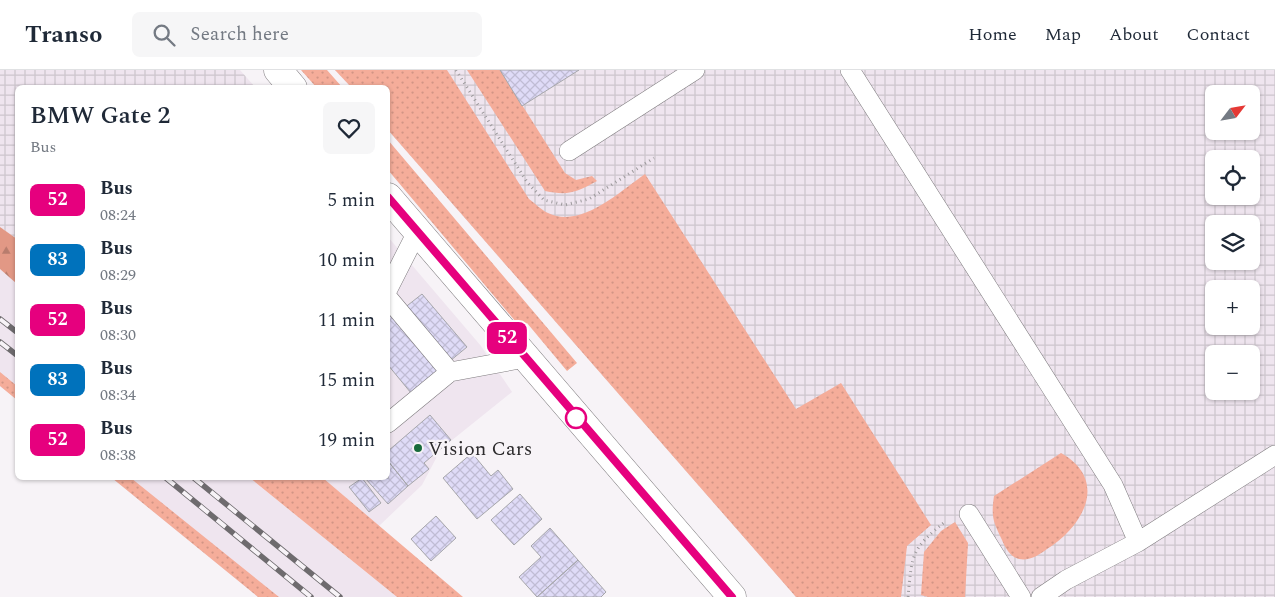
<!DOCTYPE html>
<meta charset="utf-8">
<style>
body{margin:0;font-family:Spectral,serif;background:#f6f6f7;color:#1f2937;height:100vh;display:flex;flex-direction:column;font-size:19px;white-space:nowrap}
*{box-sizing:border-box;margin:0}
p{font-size:16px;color:#747a83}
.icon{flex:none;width:28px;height:28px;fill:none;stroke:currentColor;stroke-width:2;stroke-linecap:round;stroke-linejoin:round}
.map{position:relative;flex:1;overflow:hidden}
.side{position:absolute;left:15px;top:15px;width:375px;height:395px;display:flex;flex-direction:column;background:#fff;border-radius:8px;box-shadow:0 1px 4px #0004}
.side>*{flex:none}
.badge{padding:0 10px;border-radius:8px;font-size:18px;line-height:32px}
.needle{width:32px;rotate:59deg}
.controls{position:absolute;left:1205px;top:15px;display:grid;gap:10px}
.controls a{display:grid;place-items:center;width:55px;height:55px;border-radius:8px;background:#fff;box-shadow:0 1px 4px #0004;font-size:25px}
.map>.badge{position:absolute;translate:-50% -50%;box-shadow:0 0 0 2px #fff}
.round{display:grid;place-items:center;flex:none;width:52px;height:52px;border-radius:8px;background:#f6f6f7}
.head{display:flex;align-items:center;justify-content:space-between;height:85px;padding:0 15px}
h1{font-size:24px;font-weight:600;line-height:38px}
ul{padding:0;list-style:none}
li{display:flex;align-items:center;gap:15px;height:60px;padding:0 15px}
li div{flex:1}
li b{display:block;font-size:19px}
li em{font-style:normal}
li .badge{min-width:55px;font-weight:700;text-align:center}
header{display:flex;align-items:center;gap:30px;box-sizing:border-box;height:70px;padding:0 25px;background:#fff;border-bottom:1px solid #e0e1e3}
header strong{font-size:24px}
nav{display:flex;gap:28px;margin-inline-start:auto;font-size:18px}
.search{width:350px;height:45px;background:#f6f6f7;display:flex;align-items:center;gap:12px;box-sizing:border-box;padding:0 18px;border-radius:8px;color:#747a83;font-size:19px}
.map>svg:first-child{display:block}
.built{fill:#efe5ef}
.industrial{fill:url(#industrial-grid);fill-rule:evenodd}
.grass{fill:url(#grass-dots)}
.forest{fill:url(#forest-firs)}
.building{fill:url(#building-cross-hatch);stroke:#a6a6aa}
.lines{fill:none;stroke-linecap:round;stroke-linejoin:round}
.service-casing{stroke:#7e7b7e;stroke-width:20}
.secondary-casing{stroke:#7e7b7e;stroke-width:29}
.path{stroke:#9b989b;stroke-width:3;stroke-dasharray:1 4;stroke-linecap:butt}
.service{stroke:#fff;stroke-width:19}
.secondary{stroke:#fff;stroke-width:28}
.rail-casing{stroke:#6e6b6e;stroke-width:5.5}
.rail{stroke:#f7f3f7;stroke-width:4;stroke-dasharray:11;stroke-linecap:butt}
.line-casing{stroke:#fff;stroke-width:11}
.line{stroke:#e6007e;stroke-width:8}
.stop-dot{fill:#fff;stroke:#e6007e;stroke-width:2.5}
.poi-dot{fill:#176a3b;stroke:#f7f3f7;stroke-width:2}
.labels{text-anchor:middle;stroke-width:4.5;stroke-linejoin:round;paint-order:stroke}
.poi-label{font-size:20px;fill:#2e2c2e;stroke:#f7f3f7;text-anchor:start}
</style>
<header>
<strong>Transo</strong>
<div class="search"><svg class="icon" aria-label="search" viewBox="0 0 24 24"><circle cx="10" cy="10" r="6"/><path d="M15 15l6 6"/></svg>Search here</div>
<nav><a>Home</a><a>Map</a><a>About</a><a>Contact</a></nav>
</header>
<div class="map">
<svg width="1275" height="527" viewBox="0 0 1275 527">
<defs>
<pattern id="industrial-grid" width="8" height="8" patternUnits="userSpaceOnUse" patternTransform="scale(1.25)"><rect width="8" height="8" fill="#efe5ef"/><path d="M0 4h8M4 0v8" fill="none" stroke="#cdc5cd"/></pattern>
<pattern id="grass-dots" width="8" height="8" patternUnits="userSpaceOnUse" patternTransform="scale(1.25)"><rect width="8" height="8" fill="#f5ad9a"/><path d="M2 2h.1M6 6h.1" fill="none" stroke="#d29585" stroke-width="1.8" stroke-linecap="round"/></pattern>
<pattern id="forest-firs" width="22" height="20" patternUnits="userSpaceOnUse" patternTransform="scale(1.25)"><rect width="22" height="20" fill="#e29885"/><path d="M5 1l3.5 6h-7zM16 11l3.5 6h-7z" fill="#b87c6d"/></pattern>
<pattern id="building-cross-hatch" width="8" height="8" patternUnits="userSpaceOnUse" patternTransform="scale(1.25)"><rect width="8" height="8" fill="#dfdbf7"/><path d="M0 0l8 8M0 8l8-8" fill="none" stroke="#c0bcd4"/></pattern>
</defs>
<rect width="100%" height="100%" fill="#f7f3f7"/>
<path class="built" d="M388 167 481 276 512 322 441 379 422 415 379 456 323 408H388Z
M0 199 17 214V330L0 316Z
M112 408H250L397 527H258Z"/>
<path class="industrial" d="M0 0H240L255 17 18 18 17 169 0 157Z
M335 0H1275V527H796L388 60V18L351 17ZM1214 24H1251V61H1214ZM1214 89H1251V126H1214ZM1214 154H1251V191H1214ZM1214 219H1251V256H1214ZM1214 284H1251V321H1214Z"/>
<path class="grass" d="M301 0H327L342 17H316Z
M335 0H447L529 129C535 133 541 140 548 143 581 159 619 122 645 104L796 339 841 313 931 455 907 476 901 527H796L388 60V18L351 17Z
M467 0H500L565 103 576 110 592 106 597 111C577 122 569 126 545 121Z
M388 70 577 293 567 301 527 253 521 258 388 100Z
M0 302 17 316V330L0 316Z
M1061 383C1109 410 1084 456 1047 479 1039 485 1030 491 1019 489 1010 487 1005 477 1002 470 993 451 991 447 994 426Z
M112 408H131L279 527H258Z
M250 408H323L463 527H397Z
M955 452 968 473 965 527H928L921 525 924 482 941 461Z"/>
<path class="forest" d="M0 157 17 169V214L0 199Z"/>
<path class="building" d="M500 0H579L522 36Z
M388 220 403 239 422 224 467 277 411 323 388 295Z
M430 345 451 370 424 393 429 399 408 416 388 391V381Z
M472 383 491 406 498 400 513 419 477 449 443 408Z
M388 391 408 416 388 434 365 408H388Z
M362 408 381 433 369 442 349 417Z
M520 424 542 449 514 475 491 450Z
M436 446 456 468 431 491 411 469Z
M550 458 578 490 537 527 519 507 541 487 531 476Z
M578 490 606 522 601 527H537Z"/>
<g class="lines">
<g class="service-casing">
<path id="service" d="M850 0 1113 415 1138 472
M569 81 695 0
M388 219 417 162
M388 228 450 302
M388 353 450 302 525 288
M969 444 1021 527
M1041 527 1066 510 1138 472 1275 385"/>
</g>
<g class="secondary-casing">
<path id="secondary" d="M278 0 293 18
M388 127 732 527"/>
</g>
<path class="path" d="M456 0 527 112 544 130 565 135 589 129 654 88
M908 527C912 484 911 479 946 451"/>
<use href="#service" class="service"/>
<use href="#secondary" class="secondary"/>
<g class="rail-casing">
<path id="rail" d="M0 249 18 263
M0 272 18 286
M166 408 311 527
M194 408 340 527"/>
</g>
<use href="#rail" class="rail"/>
</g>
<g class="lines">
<g class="line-casing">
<path id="line" d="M388 127 732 527"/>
</g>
<use href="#line" class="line"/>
</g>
<circle class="stop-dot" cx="576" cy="348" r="10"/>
<circle class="poi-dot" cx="418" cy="378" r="5"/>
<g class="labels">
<g class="poi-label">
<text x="428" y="385">Vision Cars</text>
</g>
</g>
</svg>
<div class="controls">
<a><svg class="needle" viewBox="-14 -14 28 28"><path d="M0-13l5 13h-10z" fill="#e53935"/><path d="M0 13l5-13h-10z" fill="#747a83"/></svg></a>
<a><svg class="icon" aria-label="locate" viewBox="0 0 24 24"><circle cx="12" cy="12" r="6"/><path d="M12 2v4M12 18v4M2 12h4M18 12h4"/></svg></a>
<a><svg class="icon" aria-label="layers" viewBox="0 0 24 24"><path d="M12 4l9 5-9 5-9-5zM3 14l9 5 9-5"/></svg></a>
<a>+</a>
<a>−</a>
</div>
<b class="badge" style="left:507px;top:268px;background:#e6007e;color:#fff">52</b>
<section class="side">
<div class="head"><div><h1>BMW Gate 2</h1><p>Bus</p></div><a class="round"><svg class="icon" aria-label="heart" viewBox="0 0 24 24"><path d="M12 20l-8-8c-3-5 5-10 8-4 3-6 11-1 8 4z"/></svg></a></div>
<ul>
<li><span class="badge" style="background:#e6007e;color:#fff">52</span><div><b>Bus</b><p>08:24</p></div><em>5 min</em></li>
<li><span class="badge" style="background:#0072bc;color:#fff">83</span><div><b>Bus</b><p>08:29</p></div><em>10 min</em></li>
<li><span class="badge" style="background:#e6007e;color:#fff">52</span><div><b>Bus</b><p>08:30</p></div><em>11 min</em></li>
<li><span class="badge" style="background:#0072bc;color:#fff">83</span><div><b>Bus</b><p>08:34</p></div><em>15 min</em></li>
<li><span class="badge" style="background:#e6007e;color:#fff">52</span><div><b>Bus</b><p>08:38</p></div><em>19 min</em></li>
</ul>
</section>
</div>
